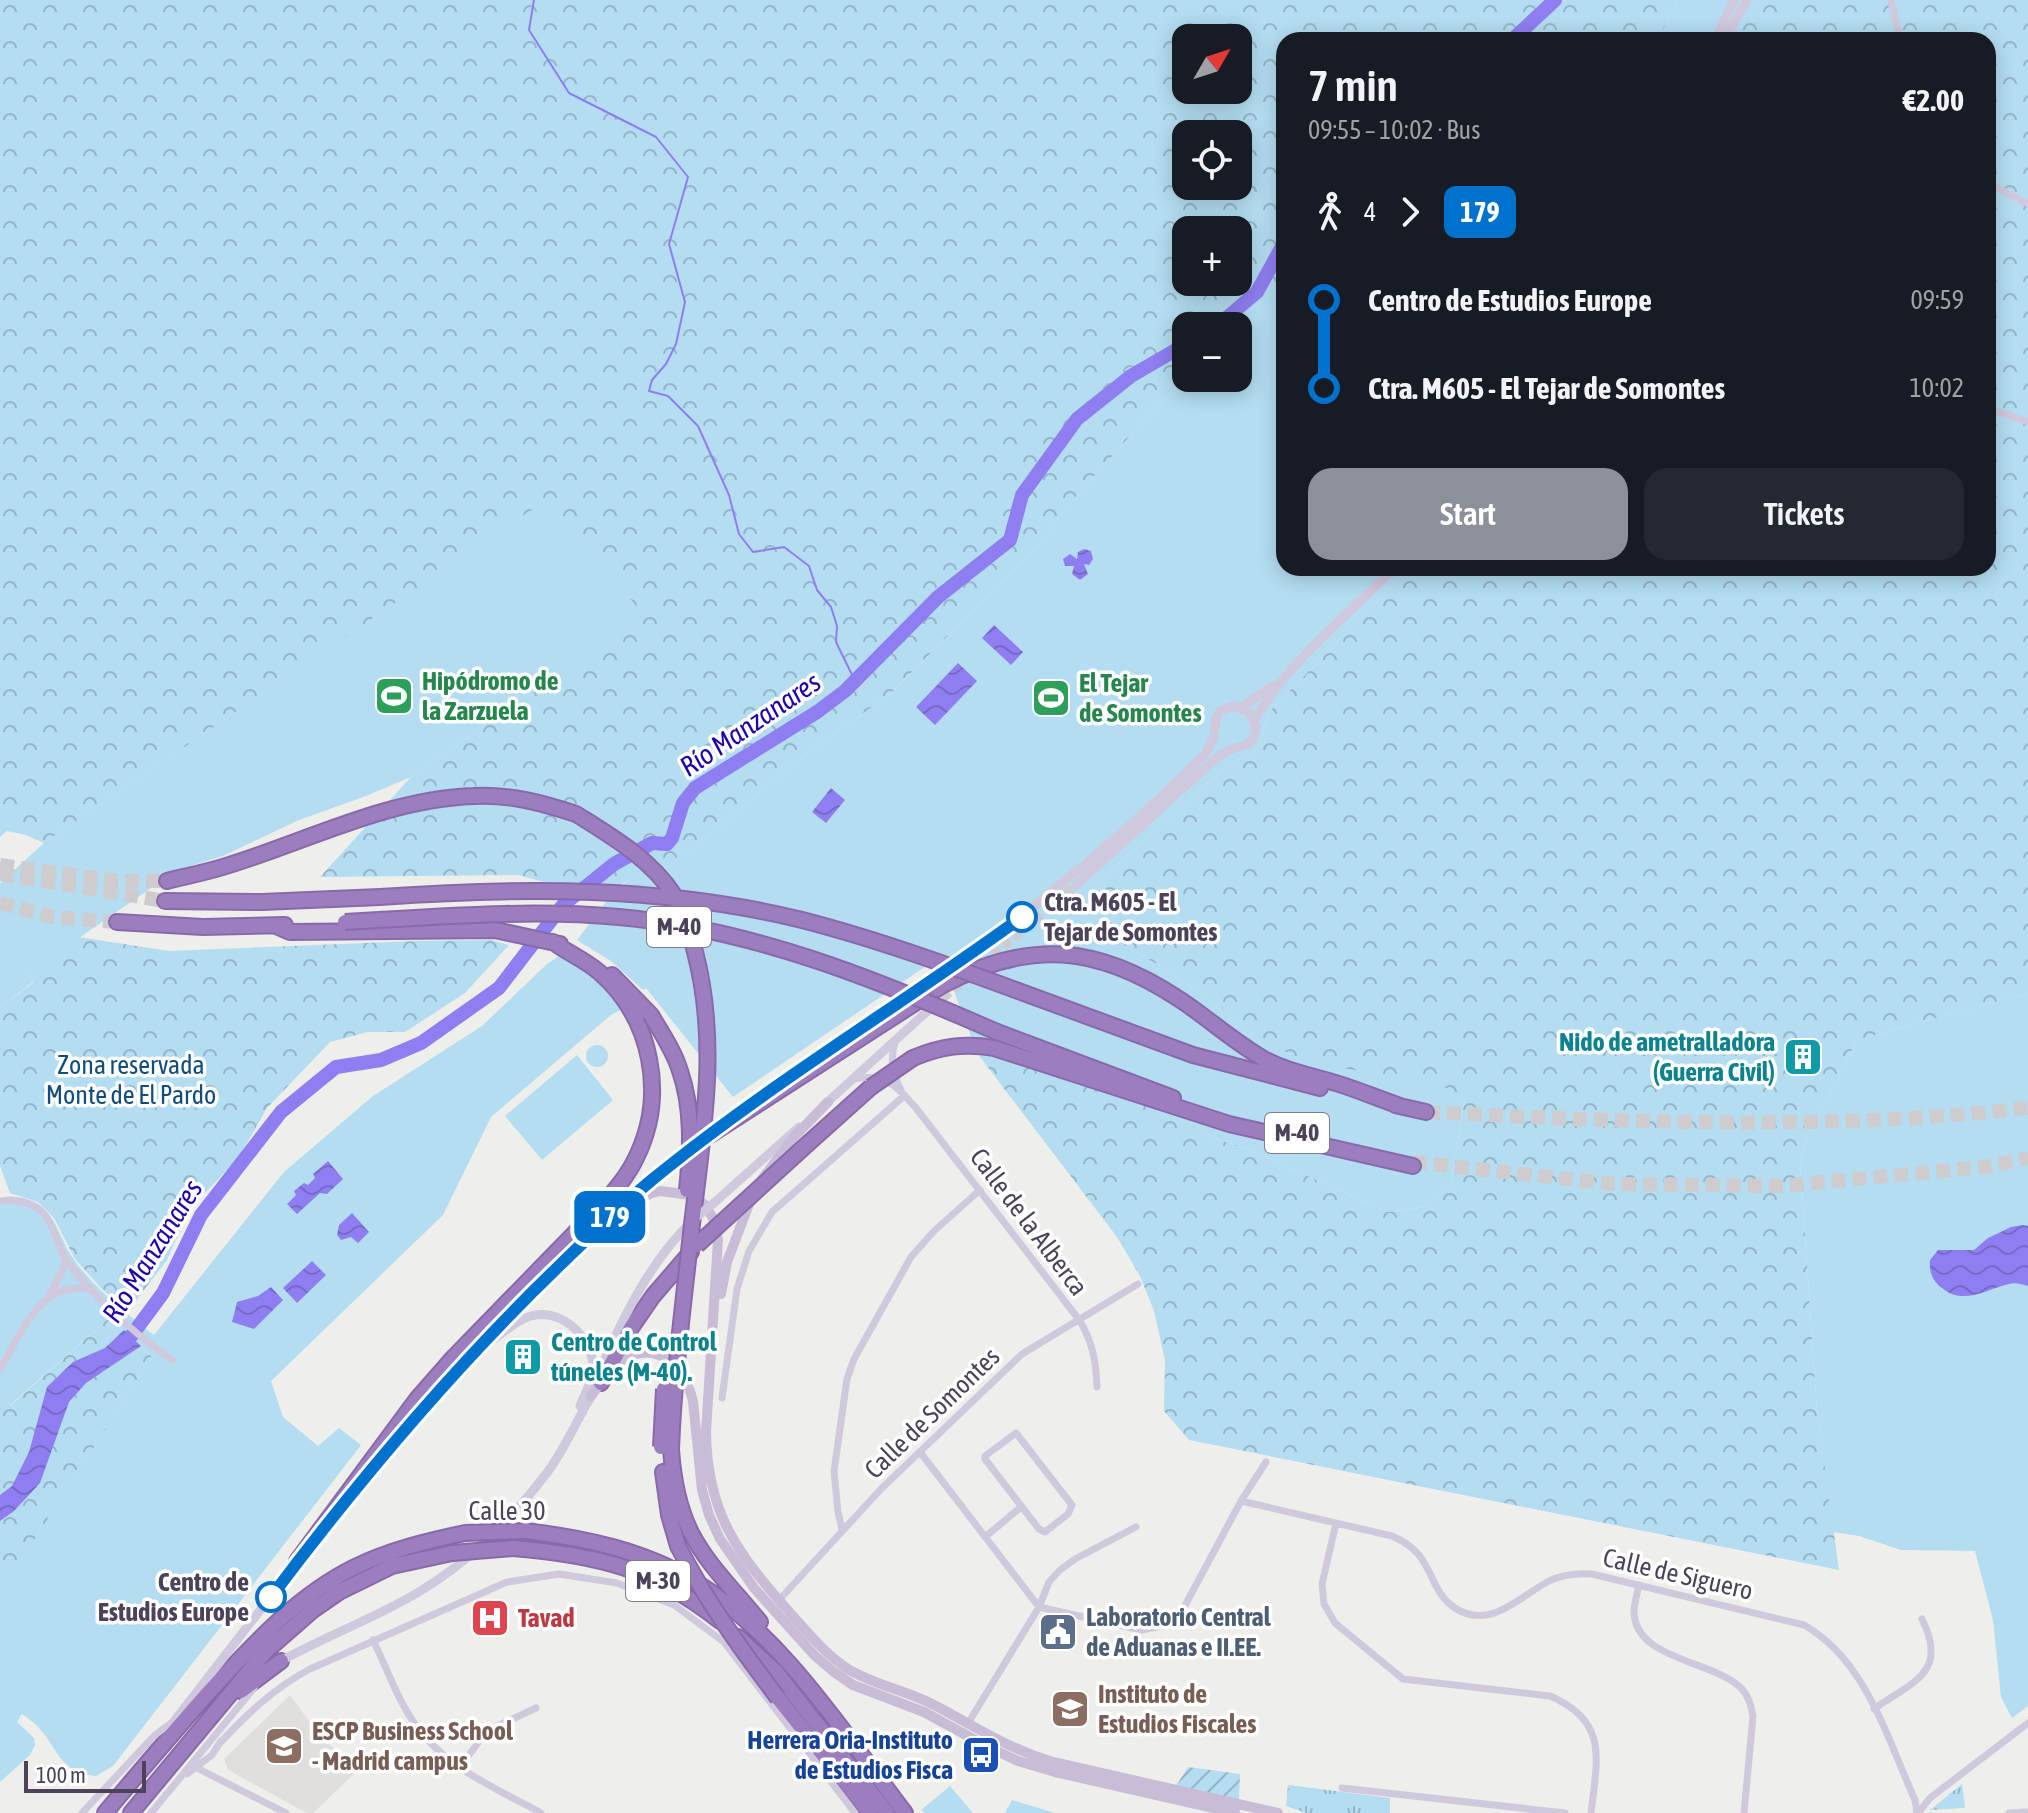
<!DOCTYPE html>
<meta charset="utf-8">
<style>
body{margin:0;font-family:"Asap Condensed",sans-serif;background:#242831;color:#f1f3f6;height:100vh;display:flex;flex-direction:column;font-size:30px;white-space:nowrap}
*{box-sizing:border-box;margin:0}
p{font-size:26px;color:#9ea1a6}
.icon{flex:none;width:44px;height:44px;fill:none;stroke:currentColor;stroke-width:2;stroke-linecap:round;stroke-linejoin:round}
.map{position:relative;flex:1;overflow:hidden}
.drawer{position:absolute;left:1276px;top:32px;width:720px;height:544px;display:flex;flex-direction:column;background:#171b24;border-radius:24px;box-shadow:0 4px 20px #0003}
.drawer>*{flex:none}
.badge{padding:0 16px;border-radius:12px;font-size:28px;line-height:52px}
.needle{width:52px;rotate:51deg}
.fabs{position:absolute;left:1172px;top:24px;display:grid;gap:16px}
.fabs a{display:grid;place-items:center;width:80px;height:80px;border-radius:16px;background:#171b24;box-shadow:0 4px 20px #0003;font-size:40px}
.scale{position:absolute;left:24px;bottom:20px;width:122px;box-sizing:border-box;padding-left:8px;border:4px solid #4c4259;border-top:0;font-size:22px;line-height:28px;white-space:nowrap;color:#4c4259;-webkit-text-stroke:6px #fff;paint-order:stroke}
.map>.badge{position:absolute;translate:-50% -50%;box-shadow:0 0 0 4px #fff}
.legs{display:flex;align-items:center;gap:12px;height:88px;padding:0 32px;font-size:26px}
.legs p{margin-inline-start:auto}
.headline{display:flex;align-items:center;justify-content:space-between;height:136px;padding:0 32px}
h1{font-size:44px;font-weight:600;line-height:60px}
.cta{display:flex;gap:16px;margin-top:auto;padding:16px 32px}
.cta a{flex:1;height:92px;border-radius:24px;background:#8c9099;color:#fff;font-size:32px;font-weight:600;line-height:92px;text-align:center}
.cta a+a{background:#242831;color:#f1f3f6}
ul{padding:0 32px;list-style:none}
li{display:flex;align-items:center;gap:28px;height:88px;font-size:30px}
li i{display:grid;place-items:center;width:12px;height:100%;margin:0 10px;background:currentColor}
li i::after{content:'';width:20px;height:20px;margin:-10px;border:6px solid;border-radius:50%;background:#171b24}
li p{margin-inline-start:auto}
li:first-child i{background:linear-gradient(#0000 50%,currentColor 0)}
li:last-child i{background:linear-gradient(currentColor 50%,#0000 0)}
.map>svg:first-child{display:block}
.education{fill:#e0dfdd}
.grass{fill:#b4ddf1}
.forest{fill:url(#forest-crowns);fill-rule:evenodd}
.park{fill:url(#park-tufts)}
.garden{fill:url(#garden-furrows)}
.water{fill:url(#water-waves)}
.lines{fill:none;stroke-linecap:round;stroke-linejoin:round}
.stream{stroke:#8f7ef1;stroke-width:2}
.river{stroke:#8f7ef1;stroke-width:14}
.tertiary-tunnel{stroke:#ceccce;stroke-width:9;stroke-dasharray:9 4.5;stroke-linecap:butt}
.motorway-tunnel{stroke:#ceccce;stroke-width:14;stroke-dasharray:14 7;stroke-linecap:butt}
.motorway-casing{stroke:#886aaa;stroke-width:18}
.minor{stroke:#d0c8dd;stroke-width:7}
.tertiary{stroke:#d0c8dd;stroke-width:9}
.secondary{stroke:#c8bcd6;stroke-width:10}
.motorway{stroke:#9c7ebf;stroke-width:14}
.motorway-bridge-casing{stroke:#886aaa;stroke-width:18;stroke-linecap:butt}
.tertiary-bridge{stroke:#d0c8dd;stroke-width:9}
.motorway-bridge{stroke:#9c7ebf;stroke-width:14}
.line-1-casing{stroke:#fff;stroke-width:18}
.line-1{stroke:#0072ce;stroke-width:12}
.stop-1-dot{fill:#fff;stroke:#0072ce;stroke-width:4}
.labels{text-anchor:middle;stroke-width:7;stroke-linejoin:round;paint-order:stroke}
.shield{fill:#fff;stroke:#827b8b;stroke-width:2}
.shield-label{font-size:24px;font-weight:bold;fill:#4c4259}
.leisure-label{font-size:26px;font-weight:bold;fill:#27864d;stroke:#fff;text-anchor:start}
.stop-label{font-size:26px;font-weight:bold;fill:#4c4259;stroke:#fff;text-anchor:start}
.culture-label{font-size:26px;font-weight:bold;fill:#0d838f;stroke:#fff;text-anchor:end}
.park-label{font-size:26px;fill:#104d7e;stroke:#fff}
.street-label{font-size:26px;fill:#4c4259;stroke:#fff}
.service-label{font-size:26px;font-weight:bold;fill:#4e5e75;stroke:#fff;text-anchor:start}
.health-label{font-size:26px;font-weight:bold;fill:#be3a42;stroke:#fff;text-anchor:start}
.education-label{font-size:26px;font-weight:bold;fill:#785e54;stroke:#fff;text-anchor:start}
.transit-label{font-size:26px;font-weight:bold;fill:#164399;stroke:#fff;text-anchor:end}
.water-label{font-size:28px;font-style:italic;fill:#1c03ac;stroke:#fff}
</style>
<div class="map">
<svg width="2028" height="1813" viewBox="0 0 2028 1813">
<defs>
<pattern id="forest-crowns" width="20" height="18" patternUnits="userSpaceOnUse" patternTransform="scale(2)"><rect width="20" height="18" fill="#b4ddf1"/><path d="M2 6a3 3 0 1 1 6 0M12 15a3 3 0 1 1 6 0" fill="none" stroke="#95b5c6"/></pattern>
<pattern id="park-tufts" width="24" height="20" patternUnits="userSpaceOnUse" patternTransform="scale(2)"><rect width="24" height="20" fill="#b4ddf1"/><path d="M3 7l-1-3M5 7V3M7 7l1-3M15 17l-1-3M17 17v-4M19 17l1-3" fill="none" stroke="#95b5c6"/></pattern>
<pattern id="garden-furrows" width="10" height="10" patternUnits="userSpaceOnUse" patternTransform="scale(2)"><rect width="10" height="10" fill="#b4ddf1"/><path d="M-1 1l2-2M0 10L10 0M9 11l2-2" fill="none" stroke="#95b5c6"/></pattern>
<pattern id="water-waves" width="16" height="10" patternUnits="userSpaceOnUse" patternTransform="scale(2)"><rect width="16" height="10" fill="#8f7ef1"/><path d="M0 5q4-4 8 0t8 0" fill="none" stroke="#7769c6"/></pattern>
</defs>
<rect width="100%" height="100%" fill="#eeeeeb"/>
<path class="education" d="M290 1695 317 1732 357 1771 313 1813H307L228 1770 224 1759Z"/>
<path class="grass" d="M1678 0H1758L1743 20 1734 40H1658Z
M1284 297V568H1409L1271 710 1258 748 1221 771 1041 933 1111 938 1169 971 1256 1037 1447 1087 1464 1102 1451 1187 1425 1207 1388 1212 1250 1150 1211 1137 1197 1124 1155 1113 1157 1107 977 1053 941 956 733 1097 646 988 643 990 611 961 577 940 606 902 629 879 670 866 715 831 793 764 890 694 1045 538 1065 509 1145 419 1188 378H1238V335Z
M546 499 645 615 411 777 366 796 299 820 223 856 177 870 27 974 33 982 0 1007V883L44 843Z
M562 954 605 985 624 1008 611 1015 491 1117 443 1215 271 1381 283 1417 318 1446 339 1428 361 1445 113 1766 96 1776C58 1772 59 1749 38 1727 34 1722 27 1718 22 1714L17 1722 34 1738 35 1745 30 1755 0 1782V1592L152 1357 109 1318 10 1405 0 1398V1198C12 1194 31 1198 41 1206 58 1221 61 1241 73 1258 90 1284 130 1317 154 1335L284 1172 373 1096 482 1026 547 964Z
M2028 993V1706L2012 1718 2001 1697 1993 1620 1975 1551 1901 1550 1859 1536 1833 1532 1817 1411 1800 1163 1808 1138 1857 1040Z
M586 1056a11 11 0 1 1 22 0a11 11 0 1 1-22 0Z
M577 1055 613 1100 542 1160 505 1116Z
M950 1786 973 1813H925L921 1810Z
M1012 1800 1055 1813H1005Z"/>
<path class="forest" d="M0 0H1678L1658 40H1584L1577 35 1571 40H1284V297L1238 335V326H1186L1188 378 1145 419 1065 509 1045 538 890 694 793 764 715 831 670 866 629 879 604 898 518 875 320 877 411 777 644 615 546 500 44 843 26 835 7 831 0 837ZM1186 38H1238V90H1186ZM1186 134H1238V186H1186ZM1186 230H1238V282H1186Z
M1758 0H2028V993L1857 1040 1808 1138 1800 1163 1817 1411 1839 1570 1189 1440 1164 1411 1165 1360 1154 1311 1140 1276 1117 1237 977 1053H989L1157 1107 1156 1113 1197 1124 1211 1137 1250 1150 1388 1212 1425 1207 1451 1187 1464 1102 1447 1088 1302 1060 1256 1037 1169 971 1111 938 1041 933 1221 771 1258 748 1271 710 1409 568H1988V40H1734L1743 20Z
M79 937 169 951 417 941 491 940 509 945 465 993 405 1032H368L330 1042 267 1108 239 1157 190 1209 167 1260 128 1311 101 1288 75 1259 54 1218 38 1202 10 1193 0 1166V1007L33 983 27 974Z
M109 1318 152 1357 0 1593V1397L11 1405Z"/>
<path class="park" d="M1962 1784 1965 1808 1930 1810Z
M1288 1785 1390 1798V1813H1306L1286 1806Z"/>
<path class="garden" d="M1188 1767 1240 1774 1239 1801 1176 1786Z"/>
<path class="water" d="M1084 549 1091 551 1093 559 1089 565 1084 564 1088 574 1080 580 1072 574 1074 566H1065L1063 559 1070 554 1077 559 1078 552Z
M994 625 1023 652 1011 665 982 638Z
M958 663 977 681 935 725 916 707Z
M831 788 845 800 826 823 812 812Z
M328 1161 343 1179 327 1194 320 1193 297 1214 287 1204 296 1195 294 1191 304 1183 308 1185 315 1178 313 1174Z
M352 1213 369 1232 358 1243 351 1237 341 1240 337 1235 339 1225Z
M2023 1225 2028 1226V1286C2022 1284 2015 1282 2009 1284 1987 1289 1963 1306 1942 1288 1932 1281 1929 1271 1930 1260L1938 1250H1974L1988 1238 2011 1227Z
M312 1261 326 1275 297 1303 283 1288Z
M271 1287 283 1300 254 1329 232 1322 237 1302 258 1296Z
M124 1330 141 1346 86 1383 69 1402 40 1483 14 1511 0 1521V1495L12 1486 29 1452 47 1387 73 1362 105 1348Z"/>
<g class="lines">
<path class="stream" d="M534 0 529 30 569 93 656 137 688 177 669 244 685 302 676 344 666 364 652 380 649 391 668 396 698 426 729 495 739 534 753 552 784 547 809 566 817 590 831 607 837 626 836 642 855 681"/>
<path class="river" d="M1512 40 1555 0
M1217 326 1257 292 1284 243
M126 1343 163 1293 201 1215 281 1112 336 1067 381 1060 421 1043 499 988 563 905 614 864 652 843 667 844 672 838 683 803 695 788 817 712 845 691 938 597 1010 540 1022 495 1077 419 1131 376 1186 344"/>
<path class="tertiary-tunnel" d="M983 964 1076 885
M922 1016 965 979"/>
<path class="motorway-tunnel" d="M0 865 117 881H167
M0 874 165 901
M0 903 52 917 117 922
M1426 1112C1627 1122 1828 1131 2028 1108
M1413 1162 1614 1184 1781 1186 1984 1167 2028 1158"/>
<g class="motorway-casing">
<path id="motorway" d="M167 881C187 876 207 872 226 866 308 841 387 799 474 796 509 794 543 803 576 814
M165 901 262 902 380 897
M117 922 203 927 285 925
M276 926 290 932 495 930 560 944
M612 975 651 1015
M1032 996 1193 1055 1320 1088
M997 1032 1173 1098
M913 1058C941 1046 965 1043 994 1048L1229 1124 1413 1166
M1395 1105 1426 1112
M710 1135 943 985C1030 939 1097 945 1179 999 1208 1018 1234 1042 1264 1059 1288 1072 1314 1076 1339 1084 1361 1091 1382 1100 1403 1107
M803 1148 871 1087
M601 1383 631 1328 653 1296 691 1252
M671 1449C677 1538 707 1558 760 1622
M663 1472 669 1515 678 1546
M526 1531C583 1538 643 1550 694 1581 782 1635 843 1732 905 1813
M513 1548C597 1555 653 1568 720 1621
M297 1561 417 1399 453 1358 604 1203C616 1189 628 1175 636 1158 667 1095 652 1018 599 972 585 960 568 953 553 942
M738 1637 777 1673 887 1813
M241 1691 281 1661
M778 1698 870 1813
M105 1813C139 1772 173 1733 208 1693 252 1646 296 1596 355 1567 390 1550 427 1541 465 1533
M131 1813 265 1652 313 1610 339 1592 392 1566 452 1553"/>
</g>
<path class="minor" d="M1891 0 1900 40
M1988 183 2028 204
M1988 408 2028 422
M895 1041C890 1060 892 1072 901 1090
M853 1079C886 1073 895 1085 916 1108L1080 1321C1093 1343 1096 1362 1097 1387
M0 1201C16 1199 33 1202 45 1215 55 1228 57 1246 66 1259 86 1290 142 1341 173 1360
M50 1293 62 1272 65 1258
M0 1369C22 1333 41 1277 92 1290
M722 1398 737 1289 749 1251 772 1212 904 1096
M1016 1433 1072 1505 1068 1514 1045 1532 1039 1529 985 1459V1456Z
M920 1452 1039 1607 1141 1630 1157 1627 1181 1613 1241 1501 1266 1462
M1241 1501 1392 1536C1437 1555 1425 1588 1455 1608 1490 1631 1520 1596 1549 1581 1563 1574 1577 1573 1592 1574L1804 1625C1866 1660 1887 1738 1915 1800L1917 1813
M1336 1523 1322 1584 1324 1604 1335 1623 1403 1679 1550 1696C1609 1721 1597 1760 1591 1813
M842 1529 838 1512 834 1471 847 1379 854 1359 911 1257 934 1231 980 1190
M985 1537 1021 1507
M1639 1585C1637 1593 1635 1602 1634 1610 1633 1660 1713 1660 1741 1688 1749 1696 1751 1706 1753 1716L1744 1813
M779 1600 881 1489 1022 1354 1138 1284
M373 1640C386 1666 398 1701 415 1724 445 1768 496 1788 541 1813
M1874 1709C1912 1682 1949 1673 1922 1619
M967 1725 1039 1607 1049 1582 1060 1570 1075 1559 1136 1527
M219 1744C247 1714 274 1688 310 1669L507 1582 559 1574 617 1583 674 1605 724 1642 855 1813
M197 1768 286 1813
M459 1768 487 1731 536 1708
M187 1774 212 1755 221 1741
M1342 1788 1565 1813
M82 1813 155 1735 175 1720
M151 1813 254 1688
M1918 1813 1930 1798 2028 1723
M2009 1813 2028 1812"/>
<path class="tertiary" d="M1715 40 1734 0
M1724 40 1747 0
M1242 707 1272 686
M1255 719C1288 663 1348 614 1395 568
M876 1020C995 940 1104 856 1205 754 1207 749 1214 741 1214 736 1216 719 1212 711 1234 706L1249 712 1256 727C1253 749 1244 744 1229 750 1223 752 1217 758 1212 762L1076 885
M822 1107 922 1016
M715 1202 799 1127
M592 1234 651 1181 690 1150
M494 1339C505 1331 517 1320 531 1316 563 1307 595 1340 593 1371 592 1382 584 1395 580 1406
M384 1455 441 1388 541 1283
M281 1661C326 1636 373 1619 417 1593 467 1564 512 1519 546 1474 563 1452 575 1424 589 1400 595 1389 597 1377 602 1366 624 1315 651 1261 691 1222
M175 1720 299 1560"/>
<path class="secondary" d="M760 1182 793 1138 828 1102
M538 1287 632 1205 651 1193 660 1191 690 1195 705 1205 714 1220 718 1240 706 1432C707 1515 739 1555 791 1614 809 1634 826 1655 848 1669 874 1685 905 1690 932 1704 975 1726 1006 1748 1053 1762L1278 1813
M721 1294 727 1262 751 1199
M591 1396C601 1382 615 1362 631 1356 662 1342 687 1374 693 1401L702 1490 709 1515 720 1539 754 1588 815 1656 834 1672 853 1685 924 1712 986 1746 1018 1761 1055 1772 1235 1813"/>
<use href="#motorway" class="motorway"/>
<g class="motorway-bridge-casing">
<path id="motorway-bridge" d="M576 814C611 836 651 859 674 895 685 912 690 932 695 952 719 1043 703 1132 692 1224 684 1299 674 1373 671 1449
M380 897C519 887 665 886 802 920 880 940 956 968 1032 996
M345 922C436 917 528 909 619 917 752 929 876 979 997 1032
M651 1015C661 1032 674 1051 680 1071 693 1108 691 1151 687 1190
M871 1087 913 1058
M697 1245 803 1148
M661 1447 664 1389
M465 1533 526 1531
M678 1546C706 1601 741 1649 778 1698
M452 1553 513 1548"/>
</g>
<path class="tertiary-bridge" d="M698 1216 715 1202"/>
<use href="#motorway-bridge" class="motorway-bridge"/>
</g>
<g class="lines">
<g class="line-1-casing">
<path id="line-1" d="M271 1597C359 1480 454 1367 560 1265 590 1236 620 1206 653 1179 769 1084 900 1006 1022 917"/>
</g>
<use href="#line-1" class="line-1"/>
</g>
<defs>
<g id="stadium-square" transform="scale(2)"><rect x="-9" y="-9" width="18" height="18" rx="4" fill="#2e9e5b" stroke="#fff"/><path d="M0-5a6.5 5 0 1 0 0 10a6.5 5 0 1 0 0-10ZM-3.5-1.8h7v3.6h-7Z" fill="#fff"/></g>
<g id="building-square" transform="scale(2)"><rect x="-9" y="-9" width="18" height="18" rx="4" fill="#0f9aa8" stroke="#fff"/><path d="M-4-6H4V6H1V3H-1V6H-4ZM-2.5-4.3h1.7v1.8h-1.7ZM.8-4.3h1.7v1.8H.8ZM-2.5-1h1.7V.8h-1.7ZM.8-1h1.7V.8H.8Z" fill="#fff"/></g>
<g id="hospital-square" transform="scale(2)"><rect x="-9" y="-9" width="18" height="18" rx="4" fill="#e0444e" stroke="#fff"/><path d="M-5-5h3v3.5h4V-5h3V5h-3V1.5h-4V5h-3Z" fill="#fff"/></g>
<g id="civic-square" transform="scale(2)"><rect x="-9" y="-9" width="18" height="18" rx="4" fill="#5c6f8a" stroke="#fff"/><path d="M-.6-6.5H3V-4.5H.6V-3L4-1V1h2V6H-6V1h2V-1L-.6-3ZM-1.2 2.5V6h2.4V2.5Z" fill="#fff"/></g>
<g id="university-square" transform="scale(2)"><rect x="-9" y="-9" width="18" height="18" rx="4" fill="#8d6e63" stroke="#fff"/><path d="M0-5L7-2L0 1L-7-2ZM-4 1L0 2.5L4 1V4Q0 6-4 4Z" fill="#fff"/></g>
<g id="bus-square" transform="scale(2)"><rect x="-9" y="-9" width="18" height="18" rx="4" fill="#1a4fb4" stroke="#fff"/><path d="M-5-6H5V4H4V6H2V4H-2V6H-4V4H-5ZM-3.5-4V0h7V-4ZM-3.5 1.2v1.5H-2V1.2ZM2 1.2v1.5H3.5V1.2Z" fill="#fff"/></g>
</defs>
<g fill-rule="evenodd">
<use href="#stadium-square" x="394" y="696"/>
<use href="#stadium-square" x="1051" y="698"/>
<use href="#building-square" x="1803" y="1057"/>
<use href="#building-square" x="523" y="1357"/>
<use href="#hospital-square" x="490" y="1618"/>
<use href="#civic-square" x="1058" y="1632"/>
<use href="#university-square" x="1070" y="1709"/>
<use href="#university-square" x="284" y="1746"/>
<use href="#bus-square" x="981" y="1755"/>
</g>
<g class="stop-1-dot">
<circle cx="1022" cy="917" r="14"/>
<circle cx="271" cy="1597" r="14"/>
</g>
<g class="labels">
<g class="shield">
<rect x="647" y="907" width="64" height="40" rx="6"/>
<rect x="1265" y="1113" width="64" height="40" rx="6"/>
<rect x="626" y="1561" width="64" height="40" rx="6"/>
</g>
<g class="shield-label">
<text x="679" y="935">M-40</text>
<text x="1297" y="1141">M-40</text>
<text x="658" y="1589">M-30</text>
</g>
<g class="leisure-label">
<text x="422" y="690">Hipódromo de<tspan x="422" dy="30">la Zarzuela</tspan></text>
<text x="1079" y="692">El Tejar<tspan x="1079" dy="30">de Somontes</tspan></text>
</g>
<g class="stop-label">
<text x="1044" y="911">Ctra. M605 - El<tspan x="1044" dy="30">Tejar de Somontes</tspan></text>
<text x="249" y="1591" text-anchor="end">Centro de<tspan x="249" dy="30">Estudios Europe</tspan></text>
</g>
<g class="culture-label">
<text x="1775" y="1051">Nido de ametralladora<tspan x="1775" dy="30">(Guerra Civil)</tspan></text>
<text x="551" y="1351" text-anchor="start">Centro de Control<tspan x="551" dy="30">túneles (M-40).</tspan></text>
</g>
<g class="park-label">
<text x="131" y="1074">Zona reservada<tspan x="131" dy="30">Monte de El Pardo</tspan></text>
</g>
<g class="street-label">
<text transform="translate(1029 1222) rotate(53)" y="9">Calle de la Alberca</text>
<text transform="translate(932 1413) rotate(-44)" y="9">Calle de Somontes</text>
<text x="507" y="1520">Calle 30</text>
<text transform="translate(1678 1574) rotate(13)" y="9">Calle de Siguero</text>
</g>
<g class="service-label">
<text x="1086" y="1626">Laboratorio Central<tspan x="1086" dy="30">de Aduanas e II.EE.</tspan></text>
</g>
<g class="health-label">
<text x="518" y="1627">Tavad</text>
</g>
<g class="education-label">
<text x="1098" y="1703">Instituto de<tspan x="1098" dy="30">Estudios Fiscales</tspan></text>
<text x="312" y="1740">ESCP Business School<tspan x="312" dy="30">- Madrid campus</tspan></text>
</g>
<g class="transit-label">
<text x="953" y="1749">Herrera Oria-Instituto<tspan x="953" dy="30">de Estudios Fisca</tspan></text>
</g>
<g class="water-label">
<text transform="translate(750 724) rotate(-34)" y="10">Río Manzanares</text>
<text transform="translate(152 1251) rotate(-58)" y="10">Río Manzanares</text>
</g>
</g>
</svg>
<div class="fabs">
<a><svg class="needle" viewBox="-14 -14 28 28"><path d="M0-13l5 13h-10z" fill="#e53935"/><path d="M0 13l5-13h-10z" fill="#9ea1a6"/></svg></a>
<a><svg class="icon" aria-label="locate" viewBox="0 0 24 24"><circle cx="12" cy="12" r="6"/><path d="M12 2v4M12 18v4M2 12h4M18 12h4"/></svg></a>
<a>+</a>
<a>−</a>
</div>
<div class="scale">100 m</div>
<b class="badge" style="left:610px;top:1217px;background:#0072ce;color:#fff">179</b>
<section class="drawer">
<div class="headline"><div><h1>7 min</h1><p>09:55 – 10:02 · Bus</p></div><b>€2.00</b></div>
<div class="legs"><svg class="icon" aria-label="walk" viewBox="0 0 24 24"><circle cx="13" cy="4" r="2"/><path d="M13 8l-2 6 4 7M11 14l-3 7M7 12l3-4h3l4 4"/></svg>4<svg class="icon" aria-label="forward" viewBox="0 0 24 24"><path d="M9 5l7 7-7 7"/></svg><b class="badge" style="background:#0072ce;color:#fff">179</b></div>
<ul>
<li><i style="color:#0072ce"></i><b>Centro de Estudios Europe</b><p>09:59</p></li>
<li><i style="color:#0072ce"></i><b>Ctra. M605 - El Tejar de Somontes</b><p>10:02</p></li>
</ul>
<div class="cta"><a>Start</a><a>Tickets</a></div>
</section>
</div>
